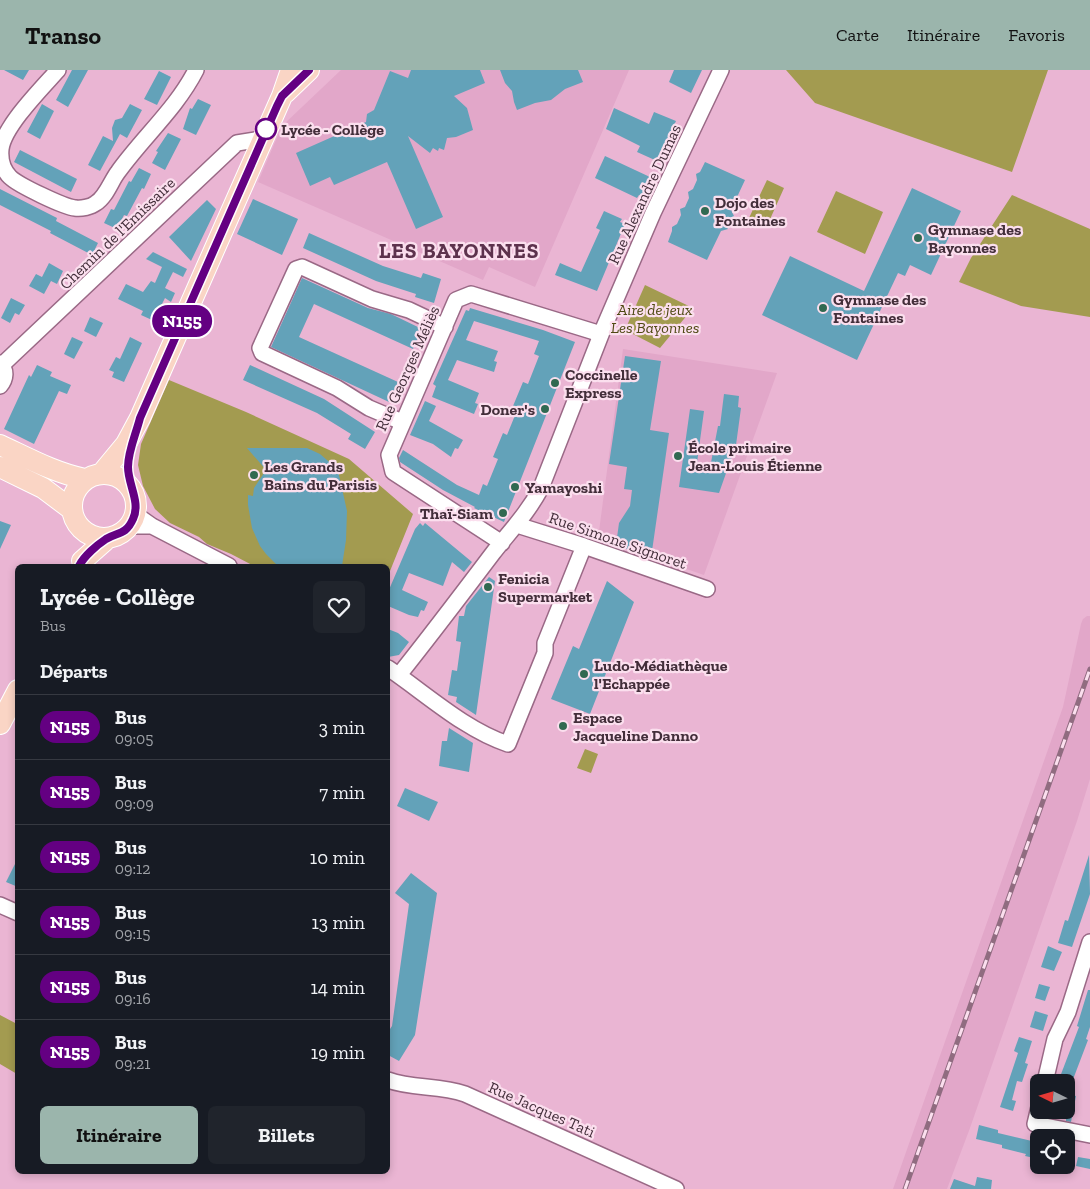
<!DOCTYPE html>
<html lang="fr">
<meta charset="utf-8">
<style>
body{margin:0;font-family:"Zilla Slab",serif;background:#20242c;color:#f1f3f6;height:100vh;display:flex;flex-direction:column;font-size:19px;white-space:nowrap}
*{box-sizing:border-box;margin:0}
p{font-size:16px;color:#9ea1a6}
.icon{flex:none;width:28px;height:28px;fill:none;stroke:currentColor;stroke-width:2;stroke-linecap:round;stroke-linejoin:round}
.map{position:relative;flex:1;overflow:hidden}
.panel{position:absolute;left:15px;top:494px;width:375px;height:610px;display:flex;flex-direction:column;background:#171b24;border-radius:8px;box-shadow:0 2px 8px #0003}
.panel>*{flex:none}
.badge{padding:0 10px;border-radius:16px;font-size:18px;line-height:32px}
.needle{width:32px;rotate:275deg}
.buttons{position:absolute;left:1030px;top:1004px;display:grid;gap:10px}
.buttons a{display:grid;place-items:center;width:45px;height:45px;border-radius:8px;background:#171b24;box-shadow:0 2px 8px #0003;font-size:25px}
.map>.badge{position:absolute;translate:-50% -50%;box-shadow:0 0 0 2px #fff}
h2{padding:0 25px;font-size:19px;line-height:45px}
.round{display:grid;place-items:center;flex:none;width:52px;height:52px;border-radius:8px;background:#20242c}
.overview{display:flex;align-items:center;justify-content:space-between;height:85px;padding:0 25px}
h1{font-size:24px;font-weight:800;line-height:38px}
.action{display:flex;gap:10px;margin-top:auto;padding:10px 25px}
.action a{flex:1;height:58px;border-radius:8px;background:#9bb5ac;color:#111;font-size:20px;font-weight:800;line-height:58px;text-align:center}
.action a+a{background:#20242c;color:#f1f3f6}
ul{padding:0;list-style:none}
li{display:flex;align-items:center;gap:15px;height:65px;padding:0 25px;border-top:1px solid #363941}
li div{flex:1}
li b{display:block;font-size:19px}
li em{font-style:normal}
li .badge{min-width:55px;font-weight:700;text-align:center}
header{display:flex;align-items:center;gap:30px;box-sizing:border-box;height:70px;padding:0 25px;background:#9bb5ac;color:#111}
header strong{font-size:24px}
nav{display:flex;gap:28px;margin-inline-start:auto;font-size:18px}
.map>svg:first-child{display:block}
.built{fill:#e2a7c9}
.green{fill:#a39b50}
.building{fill:#63a2b9}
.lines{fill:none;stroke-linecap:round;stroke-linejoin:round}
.minor-casing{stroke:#9a6986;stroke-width:18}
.major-casing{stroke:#fff;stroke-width:22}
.minor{stroke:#fff;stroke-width:15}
.major{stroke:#fad5c5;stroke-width:20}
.rail-casing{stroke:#906c80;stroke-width:5}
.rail{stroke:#fbdfee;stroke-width:3;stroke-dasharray:9;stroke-linecap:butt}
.line-casing{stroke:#fff;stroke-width:11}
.line{stroke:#640082;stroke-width:8}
.stop-dot{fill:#fff;stroke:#640082;stroke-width:2.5}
.poi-dot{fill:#316951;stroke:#fbdfee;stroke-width:2}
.labels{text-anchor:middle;stroke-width:4.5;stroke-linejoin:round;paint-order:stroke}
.stop-label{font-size:16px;font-weight:bold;fill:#432e3a;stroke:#fbdfee;text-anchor:start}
.street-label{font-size:16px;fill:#432e3a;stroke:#fbdfee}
.poi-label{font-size:16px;font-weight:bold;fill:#432e3a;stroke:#fbdfee;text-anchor:start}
.park-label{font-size:16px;font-style:italic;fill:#4f4913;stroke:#fbdfee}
.district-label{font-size:21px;font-weight:bold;letter-spacing:1px;fill:#5d324d;stroke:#fbdfee}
</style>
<header>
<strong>Transo</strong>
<nav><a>Carte</a><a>Itinéraire</a><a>Favoris</a></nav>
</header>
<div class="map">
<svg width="1090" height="1119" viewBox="0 0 1090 1119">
<rect width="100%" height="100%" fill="#eab5d3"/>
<path class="built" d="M341 0H629L535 217 489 197 483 210 258 112 282 56Z
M623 279 777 303 704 505 598 469Z
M1087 546H1090V709L1077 751 970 1058 947 1119H893L1063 637 1081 554 1083 549Z"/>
<path class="green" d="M786 0H1048L1012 102 815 33Z
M767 110 784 118 767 156 749 148Z
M836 121 883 142 865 184 817 162Z
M1012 125 1090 159V247L1021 236 959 212 971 188Z
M645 215 693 238 660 278 625 260Z
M169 310 246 342 349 389 413 444 388 506V496H254L231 484 207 474 199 467 170 453 155 439 143 416 138 395 141 374Z
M585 679 598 684 591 703 577 698Z
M0 945 17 954V1004L0 994Z"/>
<path class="building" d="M4 0H29L23 10Z
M72 0H88L68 37 56 30Z
M411 0H480L485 13 454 26 467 38 473 60 456 67 447 68 444 80 439 78 438 81 433 78 430 83 408 66 443 147 416 159 387 92 334 115 330 107 310 116 296 83 366 52 367 44 374 40 390 1 408 8Z
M500 0H578L583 12 565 19 551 30 535 33 517 40 514 32 512 21 505 13Z
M674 0H702L691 23 669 12Z
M159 1 171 7 157 35 144 29Z
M198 29 211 35 196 65 183 59 190 38 192 39Z
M42 34 54 41 40 69 27 62Z
M130 34 142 40 127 68 120 64 100 101 88 95 103 66 113 71 112 58 115 50 122 48Z
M614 38 649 54 654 42 676 51 657 91 637 82 640 76 606 59Z
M168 63 181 69 165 100 152 93 158 82 156 81Z
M20 80 77 109 71 122 14 92Z
M605 86 650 107 641 126 639 125 637 128 595 108Z
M705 92 745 110 731 140 734 146 725 151 728 159 721 161 707 190 668 172 672 161V157L677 154 681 145 680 139 685 137 689 128 688 122 693 119 697 110 696 104 700 102Z
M139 98 151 104 144 119 142 118 127 146 124 145 117 159 104 153 111 139 114 140 129 111 131 112Z
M912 118 961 141 931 205 910 195 905 206 898 203 857 290 762 245 790 186 864 221Z
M0 119 57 148 56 151 98 173 92 185 50 163 51 161 0 135Z
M253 129 298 149 282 185 237 164Z
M207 130 216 139 191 191 169 167Z
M604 141 622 149 620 152 625 154 597 221 555 205 560 193 581 202 600 160 596 158Z
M309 163 383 196 421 208 423 203 441 209 434 233 415 227 416 224 376 211 303 178Z
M153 182 187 199 183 207 173 202 165 218 175 223 171 232 165 228 155 248 154 247 152 250 141 245 143 241 118 229 126 214 143 222 151 211 155 213 162 197 146 189Z
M49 193 63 201 57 214 51 211 44 224 29 216 36 204 42 207Z
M302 208 368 238 391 244 422 259 413 279 314 234 299 267 398 312 389 332 271 277Z
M11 228 25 235 19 245 15 243 10 253 1 248Z
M470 238 543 260 575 272 504 452 474 438 475 437 443 420 400 392 399 388 403 380 457 415 479 425 483 414 487 416 498 389 493 387 503 363 507 365 518 338 513 336 523 312 528 314 539 286 534 284 539 271 474 251 466 270 498 281 494 291 497 292 494 302 457 290 448 310 479 323 475 333 478 334 474 344 432 327 436 316 433 314 466 240 469 241Z
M90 247 103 253 96 267 84 261Z
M72 267 83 272 74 289 64 284Z
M130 267 142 273 124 312 112 307 114 302 109 300 116 287 120 289Z
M625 286 661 291 650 360 669 363 651 488 616 475 619 453 630 436 632 420 624 419 627 397 609 394Z
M37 295 52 302 50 306 71 315 67 324 59 321 34 374 4 359 29 305 31 307Z
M250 295 324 329 375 362 365 379 348 369 351 364 317 343 243 310Z
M724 324 739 326 738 337 741 338 736 375 719 423 679 417 690 339 704 341 696 400 709 403 718 356H720Z
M425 331 436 336 429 351 463 370 458 379 455 378 451 387 433 374 410 365Z
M247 378H307L320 384 334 396 338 401 341 414 347 441 346 470 342 496H278L266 484 260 476 252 458 248 435V425L253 426 254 418 266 400Z
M0 451 11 455 0 479Z
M420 453 423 456 425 453 472 492 464 502 452 492 443 516 409 503 402 520 428 532 424 541 421 540 418 547 409 545 388 536V522L415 459Z
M489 507 495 511 476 645 456 632 457 627 448 625 452 600 457 601 461 572 456 571 459 546H464L466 536Z
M607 511 634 532 590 644 551 629 573 576 579 579Z
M388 559 398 563 409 572 399 585 388 587Z
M449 658 473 673 469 702 439 696 442 671H447Z
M405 718 438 732 429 751 397 736Z
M1089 785 1090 824 1072 877 1058 873 1065 850 1068 851Z
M18 788V817L6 812Z
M411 803 437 823 415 965 399 991 388 985V962L392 956 409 834 395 823Z
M1048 876 1062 882 1054 901 1041 897Z
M1039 914 1050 917 1045 931 1035 928Z
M1088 920H1090V957L1086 969 1088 970 1072 1012H1058L1079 957 1077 956Z
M1035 941 1048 945 1043 961 1030 957Z
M1019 967 1032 971 1025 993 1028 994 1022 1012 1017 1011 1012 1030 1016 1031 1013 1041 1000 1037 1018 983 1014 981Z
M1066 1024 1076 1026 1071 1052 1066 1051Z
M979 1055 998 1060V1063L1036 1072 1039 1073V1089L1025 1086 1026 1084 1002 1078V1075L976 1069Z
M1078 1087 1090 1089V1099L1076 1096Z
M977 1107 992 1110 991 1119H950L954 1109 975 1116Z"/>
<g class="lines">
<g class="minor-casing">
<path id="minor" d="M58 0C42 18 4 56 1 79 0 89 3 100 10 107 18 115 64 137 75 138 81 139 91 137 96 133 106 127 111 111 118 102 143 67 176 39 196 0
M0 293C7 300 6 309 0 316
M2 295 237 73 262 69
M402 352 369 338 337 318 262 283 260 278 296 199 302 197 372 229 409 240 445 257
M135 444 152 456 229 496
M517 455 584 476 707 519
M129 456H152
M502 473 393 402 389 385 456 230 471 224 601 264
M388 598C425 623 465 660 508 674L545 583V573L584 476
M399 605C431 565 462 524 493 483 511 460 527 444 541 418L604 257 653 143 721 0
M0 835 18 843
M388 1010C412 1019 440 1015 465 1024L676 1119
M1045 1012 1055 969 1068 942 1090 872
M1039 1037 1035 1054 1090 1065"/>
</g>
<g class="major-casing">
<path id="major" d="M285 23 309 0
M0 375C28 388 55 403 85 409
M0 397 43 418 71 439
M102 403 126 374 140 348 282 26 291 0
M72 436a32 32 0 1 1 64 0a32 32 0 1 1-64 0Z
M82 491 108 468
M0 654 18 620"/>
</g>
<use href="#minor" class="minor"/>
<use href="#major" class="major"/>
<g class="rail-casing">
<path id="rail" d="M905 1119 1090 599"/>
</g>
<use href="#rail" class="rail"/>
</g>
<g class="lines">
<g class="line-casing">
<path id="line" d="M79 496C84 486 97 475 106 469 118 462 126 465 133 449 141 432 128 415 128 397 128 381 136 364 140 348L277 36 282 26 309 0"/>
</g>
<use href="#line" class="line"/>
</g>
<circle class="stop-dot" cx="266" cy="59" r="10"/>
<g class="poi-dot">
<circle cx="705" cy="141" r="5"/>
<circle cx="918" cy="168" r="5"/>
<circle cx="823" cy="238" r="5"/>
<circle cx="555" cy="313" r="5"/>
<circle cx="545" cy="339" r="5"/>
<circle cx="678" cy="386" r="5"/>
<circle cx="254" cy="405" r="5"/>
<circle cx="515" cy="417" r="5"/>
<circle cx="503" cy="443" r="5"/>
<circle cx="488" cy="517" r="5"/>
<circle cx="584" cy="604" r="5"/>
<circle cx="563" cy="656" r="5"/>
</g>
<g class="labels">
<g class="stop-label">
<text x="281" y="65">Lycée - Collège</text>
</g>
<g class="street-label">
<text transform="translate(644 124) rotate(-65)" y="6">Rue Alexandre Dumas</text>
<text transform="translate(117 163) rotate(-44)" y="6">Chemin de l'Emissaire</text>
<text transform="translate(407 298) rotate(-66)" y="6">Rue Georges Méliès</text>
<text transform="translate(618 470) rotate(19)" y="6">Rue Simone Signoret</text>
<text transform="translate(542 1039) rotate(24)" y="6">Rue Jacques Tati</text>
</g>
<g class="poi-label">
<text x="715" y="138">Dojo des<tspan x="715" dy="18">Fontaines</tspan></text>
<text x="928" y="165">Gymnase des<tspan x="928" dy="18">Bayonnes</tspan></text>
<text x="833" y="235">Gymnase des<tspan x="833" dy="18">Fontaines</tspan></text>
<text x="565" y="310">Coccinelle<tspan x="565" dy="18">Express</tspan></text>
<text x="535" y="345" text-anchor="end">Doner's</text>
<text x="688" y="383">École primaire<tspan x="688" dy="18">Jean-Louis Étienne</tspan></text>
<text x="264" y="402">Les Grands<tspan x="264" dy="18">Bains du Parisis</tspan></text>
<text x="525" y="423">Yamayoshi</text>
<text x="493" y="449" text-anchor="end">Thaï-Siam</text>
<text x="498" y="514">Fenicia<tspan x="498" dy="18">Supermarket</tspan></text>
<text x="594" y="601">Ludo-Médiathèque<tspan x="594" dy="18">l'Echappée</tspan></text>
<text x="573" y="653">Espace<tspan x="573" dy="18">Jacqueline Danno</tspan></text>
</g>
<g class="park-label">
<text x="655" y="245">Aire de jeux<tspan x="655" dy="18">Les Bayonnes</tspan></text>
</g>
<g class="district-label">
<text x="459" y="188">LES BAYONNES</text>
</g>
</g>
</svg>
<div class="buttons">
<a><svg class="needle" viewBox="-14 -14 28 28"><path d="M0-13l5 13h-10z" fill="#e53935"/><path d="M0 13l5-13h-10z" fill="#9ea1a6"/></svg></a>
<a><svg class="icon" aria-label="locate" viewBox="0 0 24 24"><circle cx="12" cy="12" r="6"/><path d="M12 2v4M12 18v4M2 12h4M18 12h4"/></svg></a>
</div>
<b class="badge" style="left:182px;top:251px;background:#640082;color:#fff">N155</b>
<section class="panel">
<div class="overview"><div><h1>Lycée - Collège</h1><p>Bus</p></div><a class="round"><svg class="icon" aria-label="heart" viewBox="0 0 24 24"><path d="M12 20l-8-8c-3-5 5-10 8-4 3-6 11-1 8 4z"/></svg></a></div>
<h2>Départs</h2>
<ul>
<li><span class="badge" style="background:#640082;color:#fff">N155</span><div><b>Bus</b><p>09:05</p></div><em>3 min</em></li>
<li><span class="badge" style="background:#640082;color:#fff">N155</span><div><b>Bus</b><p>09:09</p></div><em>7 min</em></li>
<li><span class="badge" style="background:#640082;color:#fff">N155</span><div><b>Bus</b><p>09:12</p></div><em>10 min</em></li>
<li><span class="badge" style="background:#640082;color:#fff">N155</span><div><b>Bus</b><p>09:15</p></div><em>13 min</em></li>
<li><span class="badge" style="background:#640082;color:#fff">N155</span><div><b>Bus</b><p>09:16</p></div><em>14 min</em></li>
<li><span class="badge" style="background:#640082;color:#fff">N155</span><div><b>Bus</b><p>09:21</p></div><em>19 min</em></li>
</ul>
<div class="action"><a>Itinéraire</a><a>Billets</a></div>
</section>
</div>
